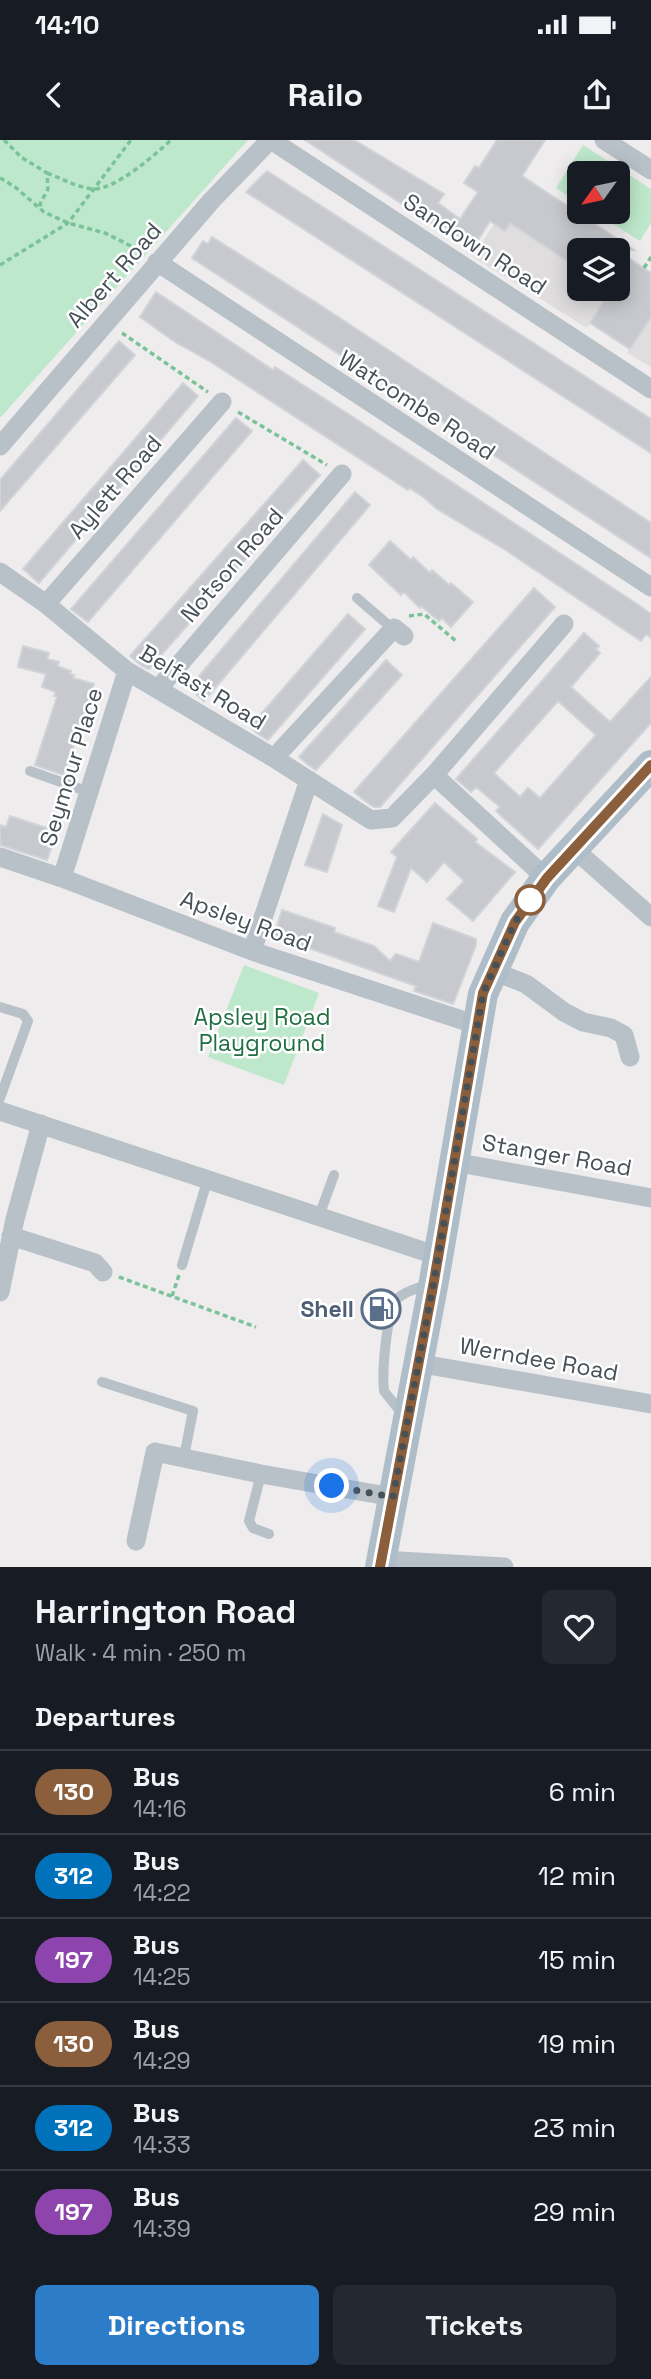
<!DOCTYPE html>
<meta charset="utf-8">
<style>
body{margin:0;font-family:"Space Grotesk",sans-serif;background:#242831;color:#f1f3f6;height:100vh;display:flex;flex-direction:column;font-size:26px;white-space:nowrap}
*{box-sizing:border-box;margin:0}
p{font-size:23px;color:#9ea1a6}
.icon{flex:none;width:38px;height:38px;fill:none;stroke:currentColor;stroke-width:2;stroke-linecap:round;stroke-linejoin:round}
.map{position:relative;height:1427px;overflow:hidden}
.panel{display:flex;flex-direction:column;background:#171b24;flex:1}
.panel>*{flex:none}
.badge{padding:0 14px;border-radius:23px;font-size:24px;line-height:46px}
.needle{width:46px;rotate:237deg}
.fabs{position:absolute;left:567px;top:21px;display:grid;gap:14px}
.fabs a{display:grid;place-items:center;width:63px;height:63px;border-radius:10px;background:#171b24;box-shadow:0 4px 18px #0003;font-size:35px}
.you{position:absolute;width:35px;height:35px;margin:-18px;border:5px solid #fff;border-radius:50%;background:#1a73e8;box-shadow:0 0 0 10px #1a73e833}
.map>.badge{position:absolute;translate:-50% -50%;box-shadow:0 0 0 4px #fff}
h2{padding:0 35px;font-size:26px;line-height:63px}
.round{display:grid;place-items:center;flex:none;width:74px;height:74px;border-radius:10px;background:#242831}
.headline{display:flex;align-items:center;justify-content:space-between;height:119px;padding:0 35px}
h1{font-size:33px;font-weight:700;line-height:52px}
.action{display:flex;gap:14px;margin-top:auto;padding:14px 35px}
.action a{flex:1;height:80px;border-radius:10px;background:#2c7cc8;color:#fff;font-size:28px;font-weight:700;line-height:80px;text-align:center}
.action a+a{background:#242831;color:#f1f3f6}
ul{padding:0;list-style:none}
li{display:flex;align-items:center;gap:21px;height:84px;padding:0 35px;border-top:2px solid #363941}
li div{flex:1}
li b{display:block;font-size:26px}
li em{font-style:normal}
li .badge{min-width:77px;font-weight:700;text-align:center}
.status{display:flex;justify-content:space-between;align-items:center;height:49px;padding:0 35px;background:#171b24;direction:ltr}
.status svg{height:19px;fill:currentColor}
header{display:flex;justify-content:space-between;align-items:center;height:91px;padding:0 35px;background:#171b24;font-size:32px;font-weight:700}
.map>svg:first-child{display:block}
.education{fill:#dfdddd}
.green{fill:#bee8cb}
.building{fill:#c7c9ce;stroke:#d0d3d7;stroke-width:2;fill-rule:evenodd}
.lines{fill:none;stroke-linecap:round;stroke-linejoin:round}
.path{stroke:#7ac299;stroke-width:3.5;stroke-dasharray:5 3.5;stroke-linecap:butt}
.lane{stroke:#b8c1c7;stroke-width:10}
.street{stroke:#b8c1c7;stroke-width:19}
.primary{stroke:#aebdc8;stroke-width:30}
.line-casing{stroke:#fff;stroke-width:16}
.line{stroke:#8b5e3c;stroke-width:10}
.walk{stroke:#465057;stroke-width:7;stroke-dasharray:0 12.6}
.stop-dot{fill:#fff;stroke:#8b5e3c;stroke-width:3.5}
.labels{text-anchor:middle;stroke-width:5;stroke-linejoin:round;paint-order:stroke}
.street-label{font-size:23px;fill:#465057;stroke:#fff}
.park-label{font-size:23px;fill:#206f41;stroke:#fff}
.service-label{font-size:23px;font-weight:bold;fill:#4e5e75;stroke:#fff;text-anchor:end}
</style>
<div class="status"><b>14:10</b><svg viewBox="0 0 49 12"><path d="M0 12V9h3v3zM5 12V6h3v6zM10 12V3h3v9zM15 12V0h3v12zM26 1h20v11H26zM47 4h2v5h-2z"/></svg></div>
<header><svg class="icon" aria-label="back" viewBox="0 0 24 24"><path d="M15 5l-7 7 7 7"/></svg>Railo<svg class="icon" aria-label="share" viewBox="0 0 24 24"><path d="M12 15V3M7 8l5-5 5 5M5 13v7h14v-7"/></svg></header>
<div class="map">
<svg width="651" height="1427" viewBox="0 0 651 1427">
<rect width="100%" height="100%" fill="#eeecec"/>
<path class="education" d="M510 83 579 129V149L611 150 587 188 473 117 494 84 504 91Z
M651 177V227L627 213Z"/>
<path class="green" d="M0 0H248L0 278Z
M583 5 651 49V83L640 101 594 72H618V33H579V63L556 48Z
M244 825 319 853 284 945 208 917Z"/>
<path class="building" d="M305 0H354L444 54 438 63 460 79 478 52 464 43 475 26 479 28 497 0H545L522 36 634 110H579V129L510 83 505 91 490 81 474 106 433 79 431 83Z
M267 31 651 279V313L246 52Z
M212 97 323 167 651 383V418L192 118 203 101 208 104Z
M618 111 651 133V177L630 209 590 183 612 149H618Z
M156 152 273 230 275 227 353 277 640 466 651 474V498L646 494 641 501 507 411 437 369 422 356 409 348 408 350 211 222 175 202 140 177Z
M119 201 135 215 0 371V340Z
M183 243 198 256 39 443 23 429Z
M236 278 252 291 88 482 71 469Z
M303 320 320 335 149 529 142 526 130 516Z
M355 352 370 365 204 561 189 548Z
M390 401 411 420 413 417 430 433 432 430 449 445 451 443 473 462 451 487 442 478 439 481 421 466 420 468 404 452 401 455 369 425Z
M534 448 555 467 380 667H374L365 661 354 652Z
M348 474 365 489 268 600 258 594 250 587Z
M584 493 599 506 596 509 600 513 571 547 610 582 651 537V583L538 709 496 671 500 667 476 647 471 652 456 639ZM558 561 596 595 540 658 528 648 520 657 494 633Z
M23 506 49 513 47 519 59 522 57 526 71 531 70 534 74 535 73 538 94 544 64 635 35 625 57 557 54 556 56 552 42 547 46 534 18 527Z
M386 520 402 535 316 630 307 624 299 617Z
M435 663 477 699 475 702 515 732 473 781 447 759 464 741 444 722 427 742 411 728 394 772 378 766 397 717 391 712Z
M323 674 342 685 327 732 305 725Z
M10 676 53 690 49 700 53 702 47 720 0 705V685L6 687Z
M282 770 335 788 334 792 374 806 390 821 396 814 419 822 433 783 476 799V805L453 864 414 851 416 846 274 796Z"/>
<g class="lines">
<path class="path" d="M4 0 21 17 47 33 48 49 40 64 42 69
M47 33C63 39 76 47 93 49 115 50 155 15 171 0
M0 38 15 47 44 72 68 83 105 93 143 112
M0 125 68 83 131 0
M644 128 651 117
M122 193 208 252
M238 272 327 325
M409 476 424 474 457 502
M119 1137 256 1187
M172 1156 179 1135"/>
<path class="lane" d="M357 458 393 489
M30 631 89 652
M0 867 23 874 28 881 0 958
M319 1076 334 1035
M182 1125 208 1038
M102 1242 193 1271 184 1317
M403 1275 384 1251C382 1232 386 1172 398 1158 405 1151 419 1148 428 1144
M261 1334 249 1381 253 1388 269 1394"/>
<path class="street" d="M271 0 651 249
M604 0 651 30
M157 122 651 447
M0 306 212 60 270 0
M0 432 46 464 127 531 274 618 371 680 392 678 434 635 564 484
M46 464 222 262
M159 548 342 334
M274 618 394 488 404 496
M434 635 546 738
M574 709 651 777
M0 717 62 738 252 811 477 885
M62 738 127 531
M252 811 309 640
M493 831 526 844 564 872 583 882 611 888 624 895 630 917
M0 971 438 1116
M454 1022 651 1058
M11 1096 95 1123 103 1132
M0 1152 15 1079 41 984
M417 1223 651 1264
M136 1401 155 1312 261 1334 393 1357
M382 1420 504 1427"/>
<path class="primary" d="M380 1427 434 1141 483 854 515 782 546 738 651 625"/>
</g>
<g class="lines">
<g class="line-casing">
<path id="line" d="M380 1427 434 1141 483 853 515 782 547 738 651 625"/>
</g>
<use href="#line" class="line"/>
<path class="walk" d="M332 1346 393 1357 434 1141 483 853 515 782 530 760"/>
</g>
<defs>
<g id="fuel-ring" transform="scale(2.0125)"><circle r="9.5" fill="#fff" stroke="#5c6f8a" stroke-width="1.5"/><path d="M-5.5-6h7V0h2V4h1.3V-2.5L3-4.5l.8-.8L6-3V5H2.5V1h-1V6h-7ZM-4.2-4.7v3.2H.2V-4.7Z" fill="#5c6f8a"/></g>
</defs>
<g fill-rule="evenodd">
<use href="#fuel-ring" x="381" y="1169"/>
</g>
<circle class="stop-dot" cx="530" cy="760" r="14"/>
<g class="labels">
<g class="street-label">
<text transform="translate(475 104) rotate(33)" y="8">Sandown Road</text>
<text transform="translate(114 135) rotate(-49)" y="8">Albert Road</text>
<text transform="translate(417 265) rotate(33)" y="8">Watcombe Road</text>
<text transform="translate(115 347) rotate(-49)" y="8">Aylett Road</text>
<text transform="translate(232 425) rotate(-49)" y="8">Notson Road</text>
<text transform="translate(203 547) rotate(31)" y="8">Belfast Road</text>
<text transform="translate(71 627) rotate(-73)" y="8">Seymour Place</text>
<text transform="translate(246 781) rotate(20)" y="8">Apsley Road</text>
<text transform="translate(557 1015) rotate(10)" y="8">Stanger Road</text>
<text transform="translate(539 1219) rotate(10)" y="8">Werndee Road</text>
</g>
<g class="park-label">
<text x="262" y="885">Apsley Road<tspan x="262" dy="26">Playground</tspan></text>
</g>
<g class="service-label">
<text x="354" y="1177">Shell</text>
</g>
</g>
</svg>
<div class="fabs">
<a><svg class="needle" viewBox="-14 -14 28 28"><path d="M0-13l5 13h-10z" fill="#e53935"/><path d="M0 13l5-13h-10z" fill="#9ea1a6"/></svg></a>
<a><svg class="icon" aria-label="layers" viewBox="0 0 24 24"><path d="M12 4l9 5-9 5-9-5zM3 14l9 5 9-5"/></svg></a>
</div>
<div class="you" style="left:332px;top:1346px"></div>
</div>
<section class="panel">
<div class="headline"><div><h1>Harrington Road</h1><p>Walk · 4 min · 250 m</p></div><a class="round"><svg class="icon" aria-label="heart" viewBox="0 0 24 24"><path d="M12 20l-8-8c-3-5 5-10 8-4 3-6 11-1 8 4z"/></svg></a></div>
<h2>Departures</h2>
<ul>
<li><span class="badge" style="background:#8b5e3c;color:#fff">130</span><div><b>Bus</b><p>14:16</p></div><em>6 min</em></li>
<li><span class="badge" style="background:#0072bc;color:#fff">312</span><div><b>Bus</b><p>14:22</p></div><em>12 min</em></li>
<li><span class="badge" style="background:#8e44ad;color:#fff">197</span><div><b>Bus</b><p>14:25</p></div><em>15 min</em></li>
<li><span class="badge" style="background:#8b5e3c;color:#fff">130</span><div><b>Bus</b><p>14:29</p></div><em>19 min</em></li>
<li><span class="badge" style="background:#0072bc;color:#fff">312</span><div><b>Bus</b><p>14:33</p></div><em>23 min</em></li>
<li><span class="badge" style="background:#8e44ad;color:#fff">197</span><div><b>Bus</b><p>14:39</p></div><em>29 min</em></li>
</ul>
<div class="action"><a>Directions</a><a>Tickets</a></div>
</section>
